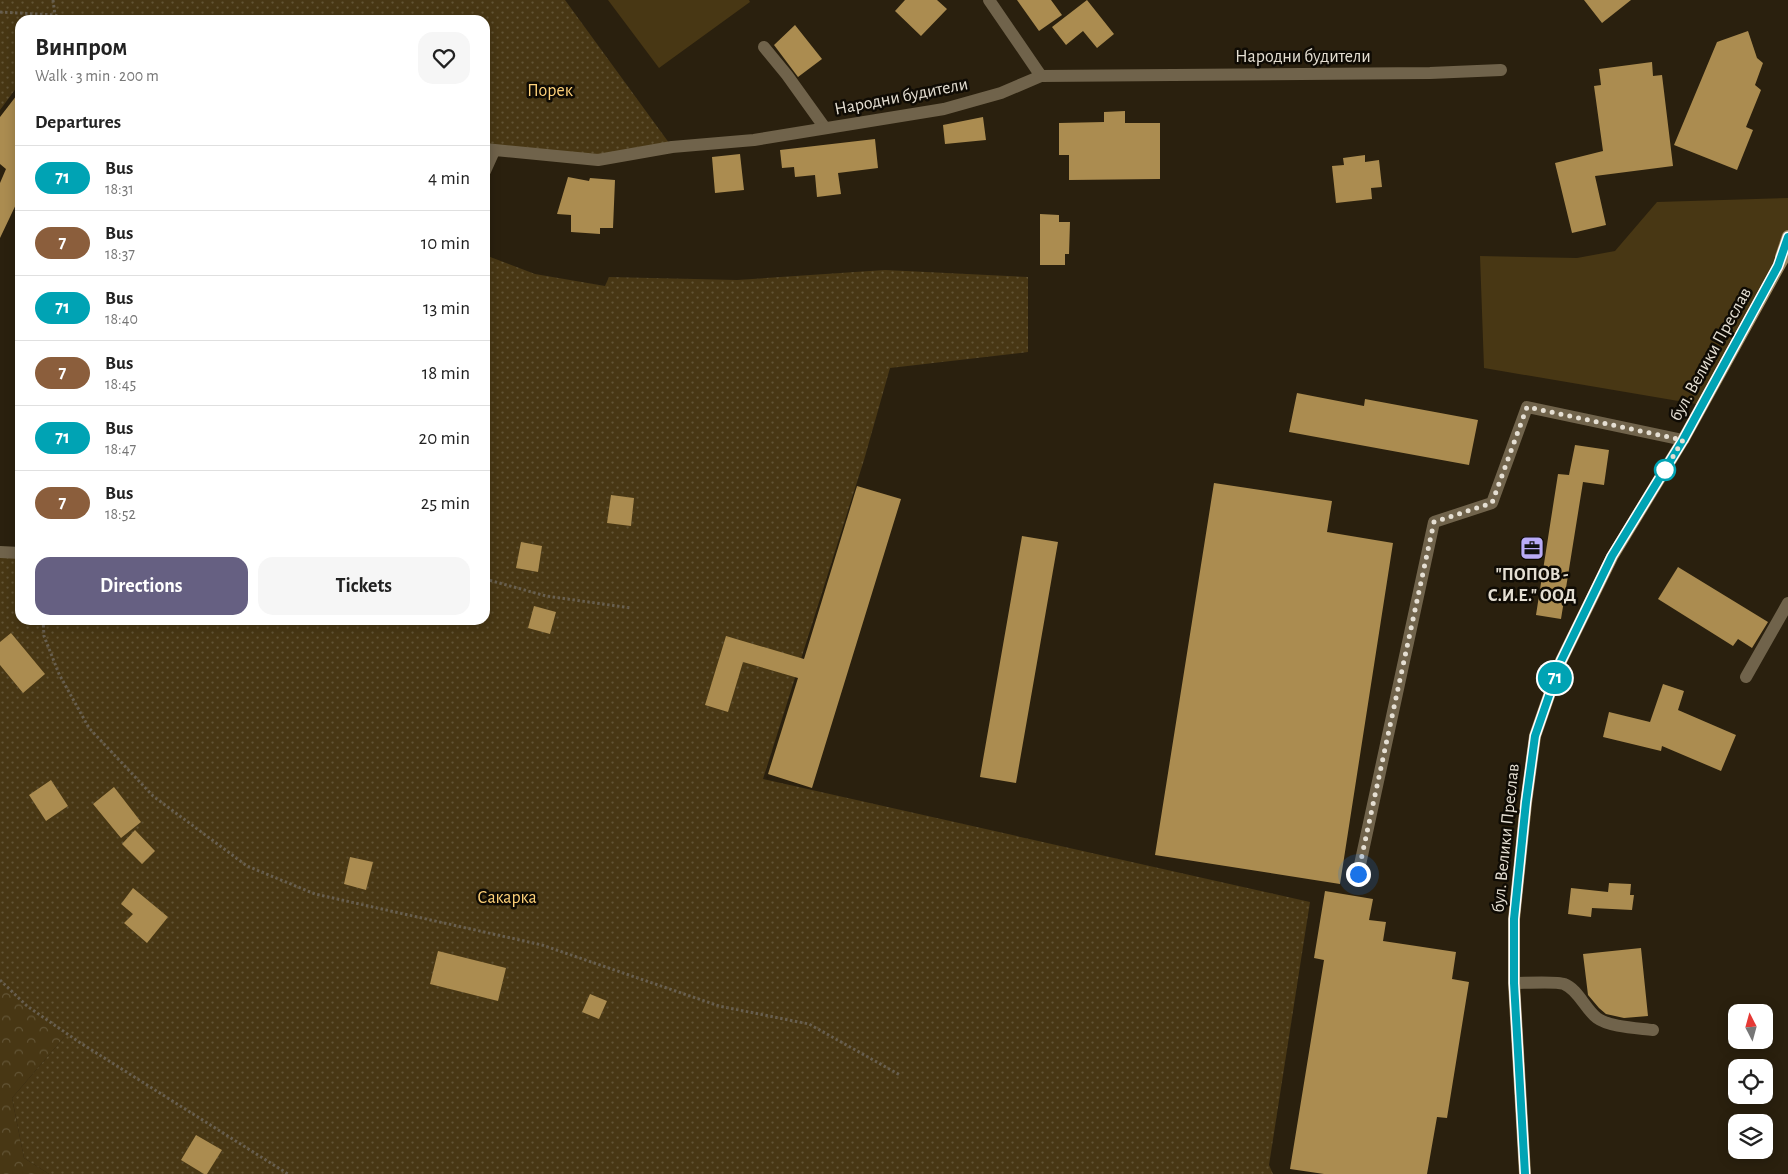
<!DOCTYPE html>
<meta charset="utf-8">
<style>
body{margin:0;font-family:"Alegreya Sans",sans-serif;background:#f6f6f6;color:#222;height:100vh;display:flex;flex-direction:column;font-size:19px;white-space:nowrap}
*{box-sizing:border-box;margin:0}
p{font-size:16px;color:#767676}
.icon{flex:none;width:28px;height:28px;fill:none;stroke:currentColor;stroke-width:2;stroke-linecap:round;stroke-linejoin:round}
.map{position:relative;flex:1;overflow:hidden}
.panel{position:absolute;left:15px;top:15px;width:475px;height:610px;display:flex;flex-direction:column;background:#fff;border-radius:15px;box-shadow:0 2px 12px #0003}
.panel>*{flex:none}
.badge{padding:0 10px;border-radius:16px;font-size:18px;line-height:32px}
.needle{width:32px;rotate:354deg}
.fabs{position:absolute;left:1728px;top:1004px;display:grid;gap:10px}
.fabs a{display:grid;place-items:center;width:45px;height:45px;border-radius:10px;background:#fff;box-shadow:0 2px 12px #0003;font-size:25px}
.you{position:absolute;width:25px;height:25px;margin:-12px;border:4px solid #fff;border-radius:50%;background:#1a73e8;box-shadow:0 0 0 8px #1a73e833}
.map>.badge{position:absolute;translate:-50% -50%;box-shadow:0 0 0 2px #fff}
h2{padding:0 20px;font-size:19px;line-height:45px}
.round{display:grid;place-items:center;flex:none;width:52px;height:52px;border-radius:15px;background:#f6f6f6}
.headline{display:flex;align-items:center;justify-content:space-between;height:85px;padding:0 20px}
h1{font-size:24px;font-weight:700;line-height:38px}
.primary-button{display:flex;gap:10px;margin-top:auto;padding:10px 20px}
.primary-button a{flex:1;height:58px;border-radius:15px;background:#666082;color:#fff;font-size:20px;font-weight:700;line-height:58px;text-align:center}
.primary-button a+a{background:#f6f6f6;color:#222}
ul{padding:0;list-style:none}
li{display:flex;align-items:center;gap:15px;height:65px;padding:0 20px;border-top:1px solid #e0e0e0}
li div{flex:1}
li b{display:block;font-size:19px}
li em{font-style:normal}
li .badge{min-width:55px;font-weight:700;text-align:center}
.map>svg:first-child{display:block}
.grass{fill:#483714}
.forest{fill:url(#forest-crowns)}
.park{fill:url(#park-dots)}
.building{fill:#ab8c50}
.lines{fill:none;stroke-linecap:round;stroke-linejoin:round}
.path{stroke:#675e4e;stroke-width:3;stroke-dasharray:2.5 2.5;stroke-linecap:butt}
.lane{stroke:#70634b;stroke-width:12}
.street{stroke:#70634b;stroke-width:12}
.secondary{stroke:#9d8862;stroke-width:12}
.line-casing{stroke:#fff;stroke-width:11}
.line{stroke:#00a3b4;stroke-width:8}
.walk{stroke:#e5dfd3;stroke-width:5;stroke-dasharray:0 9}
.stop-dot{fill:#fff;stroke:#00a3b4;stroke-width:2.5}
.labels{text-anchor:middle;stroke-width:5;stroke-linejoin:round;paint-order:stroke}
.street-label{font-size:18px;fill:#e5dfd3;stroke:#0f0b04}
.park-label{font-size:18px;fill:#ffd27a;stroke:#0f0b04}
.poi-label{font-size:18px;font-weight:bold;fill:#e5dfd3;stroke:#0f0b04}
</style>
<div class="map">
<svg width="1788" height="1174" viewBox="0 0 1788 1174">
<defs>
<pattern id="forest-crowns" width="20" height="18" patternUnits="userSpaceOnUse" patternTransform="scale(1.25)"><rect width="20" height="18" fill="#483714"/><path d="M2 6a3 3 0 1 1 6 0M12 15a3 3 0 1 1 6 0" fill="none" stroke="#625435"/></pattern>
<pattern id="park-dots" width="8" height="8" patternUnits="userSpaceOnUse" patternTransform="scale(1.25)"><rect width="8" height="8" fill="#483714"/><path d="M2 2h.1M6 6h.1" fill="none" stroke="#625435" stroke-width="1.8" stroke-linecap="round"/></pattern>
</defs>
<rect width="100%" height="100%" fill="#2a200e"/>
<path class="grass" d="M608 0H749L750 2 659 68Z
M1788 198V236L1702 405 1484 368 1480 256 1577 258 1615 251 1657 202Z"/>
<path class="forest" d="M0 980 27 1006 67 1034 12 1098 24 1158 49 1174H0Z"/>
<path class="park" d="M0 0H565L672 147 598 160 485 149V20H20V83L0 110Z
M485 255 535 274 605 286 609 277 737 280 885 270 1028 277V352L890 368 864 460 763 779 1310 902 1269 1165 1273 1174H49L24 1158 12 1098 67 1034 27 1006 0 980V552L20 553V620H485Z"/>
<path class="building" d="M905 0H937L947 9 921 36 895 11Z
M1017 0H1051L1062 15 1039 31Z
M1087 0 1114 34 1097 48 1083 31 1066 45 1052 27Z
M1584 0H1631L1602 23Z
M795 25 822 59 798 77 774 45Z
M1748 31 1757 58 1763 63 1755 85 1761 90 1746 127 1753 130 1737 170 1674 145 1717 42Z
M1652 62 1653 76 1662 75 1673 166 1595 176 1606 225 1572 233 1555 163 1603 151 1594 86 1601 85 1599 69Z
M20 91V196L0 238V183L6 169 0 164V117Z
M1125 111V123H1160V179L1069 180V155H1059V123L1104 122V112Z
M983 117 986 140 945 144 943 125Z
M875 139 878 168 838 173 841 194 817 197 815 175 795 177 794 167 782 168 780 150Z
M740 154 744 190 715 193 712 157Z
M1365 155V162L1379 160 1382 187 1371 188 1372 199 1336 203 1332 166 1344 165 1343 158Z
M568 177 589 181 590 178 615 180 613 228H600V234L571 232V215L557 214Z
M1040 214 1059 215V222H1070L1069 254H1065V265H1040Z
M1297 393 1364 406 1365 399 1478 420 1469 465 1289 432Z
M1575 445 1609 450 1604 485 1583 482 1561 619 1536 615 1558 474 1569 475Z
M1214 483 1332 501 1327 532 1393 543 1340 884 1155 855Z
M857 486 901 499 812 788 768 774 798 678 743 662 728 712 705 705 726 636 804 659Z
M611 495 634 498 631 526 607 523Z
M1022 536 1058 542 1016 783 980 777Z
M521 542 542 546 538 572 516 568Z
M1678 567 1768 622 1752 648 1738 639 1733 646 1658 599Z
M534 606 556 612 550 634 528 628Z
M11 633 45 674 23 693 0 665V642Z
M1663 684 1684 691 1678 710 1736 735 1721 771 1662 746 1661 751 1603 737 1609 712 1650 722Z
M51 780 68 806 46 821 29 795Z
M114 787 141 822 121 838 93 804Z
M135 830 155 851 142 864 122 844Z
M350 857 373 862 366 890 344 884Z
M1609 883 1631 884 1630 895H1634L1632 910 1592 908 1591 917 1568 914 1571 888 1608 892Z
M133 888 168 917 147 943 124 923 133 914 121 904Z
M1325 891 1373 899 1369 920 1386 922 1383 941 1456 952 1452 979 1469 982 1447 1118 1437 1117 1427 1174H1324L1290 1169 1324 960 1314 958Z
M1641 948 1648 1016 1624 1018 1606 1014 1599 1008 1588 995 1583 954Z
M438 951 506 968 498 1001 430 984Z
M590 994 607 1001 599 1019 582 1012Z
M196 1135 222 1150 207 1174H204L181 1160Z"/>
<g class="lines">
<path class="path" d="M53 0 55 15 69 20
M0 12 55 15
M485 579 546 596 631 608
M43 620 44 636 59 674 89 728 153 796 247 866 315 894 542 945 719 1006 809 1024 900 1075
M0 980 27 1006 79 1042 288 1174"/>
<path class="lane" d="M764 47 787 75 825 128
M1746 677 1788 603
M1358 874 1434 522 1492 503 1527 407 1683 440
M1514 983C1524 983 1557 981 1564 984 1578 989 1585 1009 1597 1018 1609 1027 1637 1028 1653 1030"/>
<path class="street" d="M989 0 1041 76
M485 149 598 160 672 147 754 140 944 109 1001 93 1041 76 1430 73 1501 70
M485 171 494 151
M0 552 20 553"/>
<path class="secondary" d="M1781 257 1788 236
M1525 1174 1514 983V919L1526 803 1535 736 1561 661 1612 557 1683 440 1788 250"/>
</g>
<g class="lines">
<g class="line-casing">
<path id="line" d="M1525 1174 1514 983V919L1526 802 1535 736 1561 661 1612 556 1683 440 1778 266 1788 237"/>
</g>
<use href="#line" class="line"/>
<path class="walk" d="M1358 874 1434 522 1492 503 1527 407 1683 440 1663 473 1665 470"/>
</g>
<defs>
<g id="office-square" transform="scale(1.25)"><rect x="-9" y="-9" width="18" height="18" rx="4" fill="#b9abf7" stroke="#0f0b04"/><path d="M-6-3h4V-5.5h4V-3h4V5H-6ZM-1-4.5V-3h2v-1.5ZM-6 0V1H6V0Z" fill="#111"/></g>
</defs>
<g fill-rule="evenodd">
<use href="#office-square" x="1532" y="548"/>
</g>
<circle class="stop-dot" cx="1665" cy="470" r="10"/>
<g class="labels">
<g class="street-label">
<text x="1303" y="62">Народни будители</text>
<text transform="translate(901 96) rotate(-11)" y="6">Народни будители</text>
<text transform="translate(1710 354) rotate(-61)" y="6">бул. Велики Преслав</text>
<text transform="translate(1505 838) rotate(-84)" y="6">бул. Велики Преслав</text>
</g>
<g class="park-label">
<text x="550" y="96">Порек</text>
<text x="507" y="903">Сакарка</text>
</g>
<g class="poi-label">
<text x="1532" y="580">"ПОПОВ -<tspan x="1532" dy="21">С.И.Е." ООД</tspan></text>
</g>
</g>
</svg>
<div class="fabs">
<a><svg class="needle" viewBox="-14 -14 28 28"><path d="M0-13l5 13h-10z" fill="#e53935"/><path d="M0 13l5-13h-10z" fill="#767676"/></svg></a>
<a><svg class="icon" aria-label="locate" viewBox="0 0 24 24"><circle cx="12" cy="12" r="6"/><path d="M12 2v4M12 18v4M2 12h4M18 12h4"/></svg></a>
<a><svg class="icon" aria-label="layers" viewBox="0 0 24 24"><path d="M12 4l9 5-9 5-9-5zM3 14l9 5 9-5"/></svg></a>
</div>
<div class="you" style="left:1358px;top:874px"></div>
<b class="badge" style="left:1555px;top:678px;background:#00a3b4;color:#fff">71</b>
<section class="panel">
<div class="headline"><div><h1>Винпром</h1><p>Walk · 3 min · 200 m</p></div><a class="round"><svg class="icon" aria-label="heart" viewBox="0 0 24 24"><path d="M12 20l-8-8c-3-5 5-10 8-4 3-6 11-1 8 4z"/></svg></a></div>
<h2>Departures</h2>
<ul>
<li><span class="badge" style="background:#00a3b4;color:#fff">71</span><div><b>Bus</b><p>18:31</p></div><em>4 min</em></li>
<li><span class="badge" style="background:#8b5e3c;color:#fff">7</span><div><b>Bus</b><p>18:37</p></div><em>10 min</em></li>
<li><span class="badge" style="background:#00a3b4;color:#fff">71</span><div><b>Bus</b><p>18:40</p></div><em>13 min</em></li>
<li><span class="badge" style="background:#8b5e3c;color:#fff">7</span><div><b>Bus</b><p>18:45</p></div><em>18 min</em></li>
<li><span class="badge" style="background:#00a3b4;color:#fff">71</span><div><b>Bus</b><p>18:47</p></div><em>20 min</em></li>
<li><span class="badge" style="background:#8b5e3c;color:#fff">7</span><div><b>Bus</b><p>18:52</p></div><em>25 min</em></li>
</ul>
<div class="primary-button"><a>Directions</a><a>Tickets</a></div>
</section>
</div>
